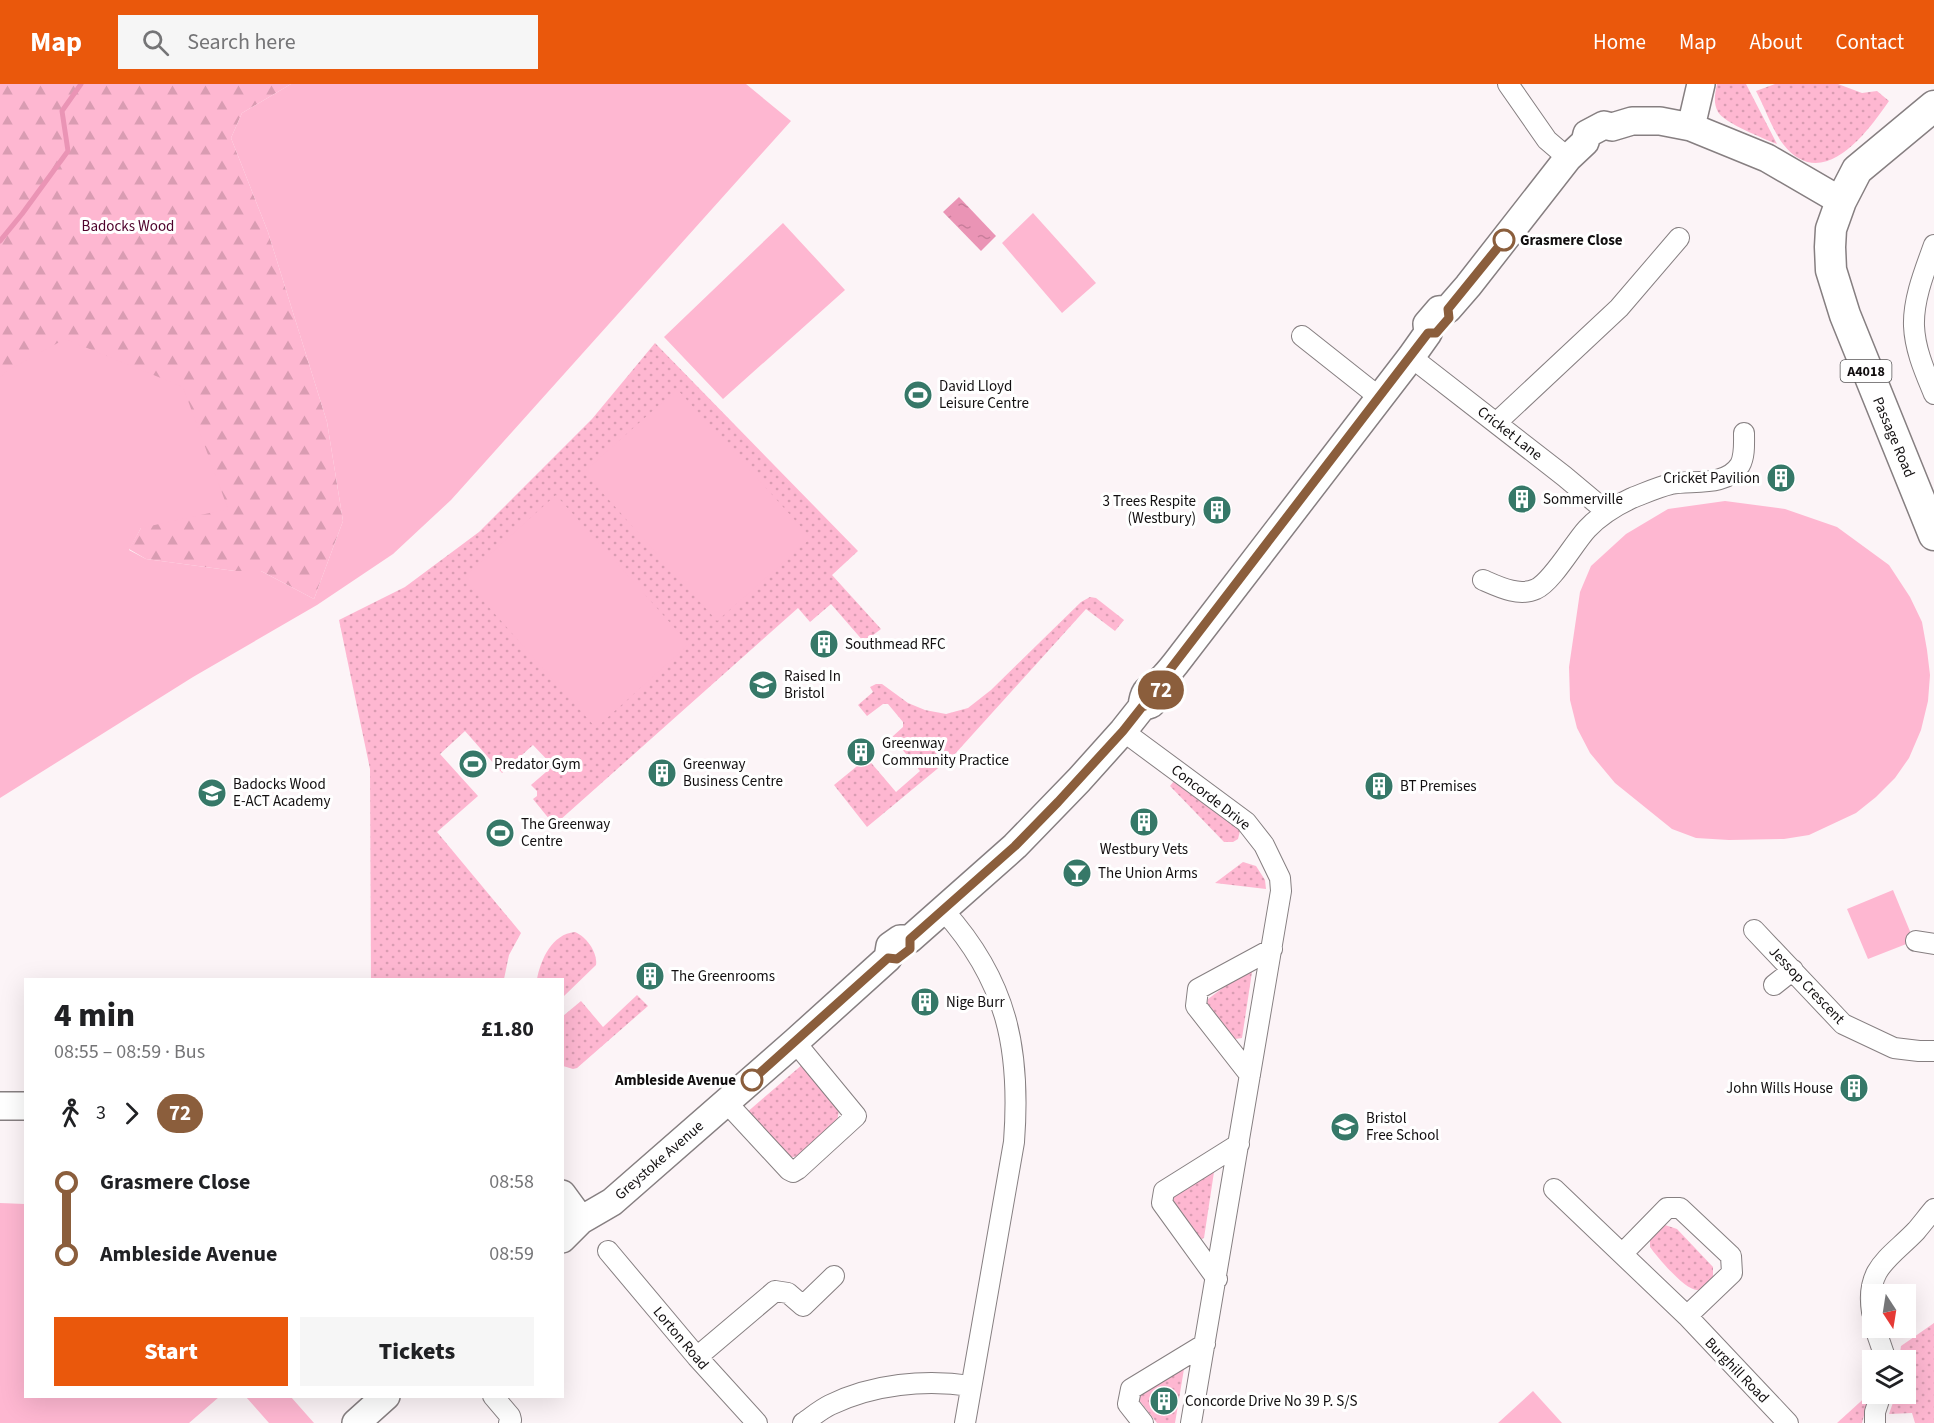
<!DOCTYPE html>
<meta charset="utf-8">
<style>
body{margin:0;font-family:"Source Sans 3",sans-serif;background:#f6f6f6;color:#202124;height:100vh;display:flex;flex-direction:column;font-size:22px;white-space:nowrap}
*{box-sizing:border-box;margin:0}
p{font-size:20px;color:#757577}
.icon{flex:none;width:33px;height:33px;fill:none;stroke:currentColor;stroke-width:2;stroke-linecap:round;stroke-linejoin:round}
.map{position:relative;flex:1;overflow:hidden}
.drawer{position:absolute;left:24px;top:894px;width:540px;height:420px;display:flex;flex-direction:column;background:#fff;border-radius:0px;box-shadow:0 6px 24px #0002}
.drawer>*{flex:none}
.badge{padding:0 12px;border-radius:20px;font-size:21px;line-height:39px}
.needle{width:39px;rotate:168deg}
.buttons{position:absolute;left:1862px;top:1200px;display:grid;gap:12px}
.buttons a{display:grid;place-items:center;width:54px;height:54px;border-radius:0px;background:#fff;box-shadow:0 6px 24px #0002;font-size:30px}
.map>.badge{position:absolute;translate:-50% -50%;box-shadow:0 0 0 3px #fff}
.legs{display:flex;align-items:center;gap:9px;height:66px;padding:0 30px;font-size:20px}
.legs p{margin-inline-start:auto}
.overview{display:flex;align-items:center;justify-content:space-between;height:102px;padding:0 30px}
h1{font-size:33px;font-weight:800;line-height:45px}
.cta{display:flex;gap:12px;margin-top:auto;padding:12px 30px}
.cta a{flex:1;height:69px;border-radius:0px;background:#ea580c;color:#fff;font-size:24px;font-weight:800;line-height:69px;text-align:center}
.cta a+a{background:#f6f6f6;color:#202124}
ul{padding:0 30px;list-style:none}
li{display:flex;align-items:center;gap:21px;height:72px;font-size:22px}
li i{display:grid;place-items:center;width:9px;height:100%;margin:0 8px;background:currentColor}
li i::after{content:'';width:15px;height:15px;margin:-8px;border:4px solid;border-radius:50%;background:#fff}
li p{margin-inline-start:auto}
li:first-child i{background:linear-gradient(#0000 50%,currentColor 0)}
li:last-child i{background:linear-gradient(currentColor 50%,#0000 0)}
header{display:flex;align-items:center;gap:36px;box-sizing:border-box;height:84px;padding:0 30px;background:#ea580c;color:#fff}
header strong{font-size:28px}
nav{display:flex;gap:33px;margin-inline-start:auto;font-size:21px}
.search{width:420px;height:54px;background:#f6f6f6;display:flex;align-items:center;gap:15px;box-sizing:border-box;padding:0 21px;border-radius:0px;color:#757577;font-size:22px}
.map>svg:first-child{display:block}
.grass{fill:url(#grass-dots)}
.forest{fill:url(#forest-firs)}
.park{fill:#feb7d1}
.water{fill:url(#water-ripples)}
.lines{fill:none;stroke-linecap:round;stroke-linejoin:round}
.stream{stroke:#ea94b5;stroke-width:5}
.street-casing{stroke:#867f81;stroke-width:22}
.secondary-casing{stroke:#867f81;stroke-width:30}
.primary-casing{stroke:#867f81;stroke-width:33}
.street{stroke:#fff;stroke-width:20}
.secondary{stroke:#fff;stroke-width:27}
.primary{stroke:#fff;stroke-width:30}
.line-1-casing{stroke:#fff;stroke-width:14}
.line-1{stroke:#8b5e3c;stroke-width:9}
.stop-1-dot{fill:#fff;stroke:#8b5e3c;stroke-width:3}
.labels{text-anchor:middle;stroke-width:6;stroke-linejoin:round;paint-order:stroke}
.shield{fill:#fff;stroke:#595758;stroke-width:1.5}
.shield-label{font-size:14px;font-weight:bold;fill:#120f10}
.park-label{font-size:15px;fill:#4f032c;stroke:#fff}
.stop-label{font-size:15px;font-weight:bold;fill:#120f10;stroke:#fff;text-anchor:start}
.poi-label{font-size:15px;fill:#120f10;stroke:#fff;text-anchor:start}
.street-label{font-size:15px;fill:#120f10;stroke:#fff}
</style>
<header>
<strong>Map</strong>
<div class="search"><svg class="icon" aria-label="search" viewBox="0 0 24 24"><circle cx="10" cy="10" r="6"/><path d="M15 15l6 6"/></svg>Search here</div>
<nav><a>Home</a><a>Map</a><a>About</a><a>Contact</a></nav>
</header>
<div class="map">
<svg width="1934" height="1339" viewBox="0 0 1934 1339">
<defs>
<pattern id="grass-dots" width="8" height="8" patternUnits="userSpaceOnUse" patternTransform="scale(1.5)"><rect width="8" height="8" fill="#feb7d1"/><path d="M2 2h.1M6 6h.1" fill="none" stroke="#d99cb2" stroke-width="1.8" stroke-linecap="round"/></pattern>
<pattern id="forest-firs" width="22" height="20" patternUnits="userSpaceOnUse" patternTransform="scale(1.5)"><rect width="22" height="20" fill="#feb7d1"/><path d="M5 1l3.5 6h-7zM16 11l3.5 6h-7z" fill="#d99cb2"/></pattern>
<pattern id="water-ripples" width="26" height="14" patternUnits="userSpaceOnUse" patternTransform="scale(1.5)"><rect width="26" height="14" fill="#ea94b5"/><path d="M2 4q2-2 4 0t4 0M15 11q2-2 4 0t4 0" fill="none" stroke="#c87e9b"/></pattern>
</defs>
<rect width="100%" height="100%" fill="#fcf4f7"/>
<path class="grass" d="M1717 0H1746L1777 60C1765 55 1724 39 1718 28 1713 19 1715 10 1717 0Z
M1775 0H1838L1862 9 1877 7 1889 17C1867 49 1822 110 1783 60 1772 45 1765 24 1756 7Z
M655 259 858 467 832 491 881 545 864 558 831 520 810 538 798 524 560 736 555 732 550 736 533 715 537 712V707L531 701 553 682 533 661 502 689 465 647 440 670 478 712 437 748 521 849 509 871 504 895 371 896 370 685 339 536 405 503 479 448 592 335Z
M1090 513 1096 514 1124 536 1115 547 1086 525 954 671 867 743 834 701 867 674 896 708 920 687 892 653 903 643V638L888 620H883L867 632 858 621 873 608 870 603 876 600H882L908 619 925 626 946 630 968 624 991 606 1081 518Z
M1174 697 1237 743 1240 747 1238 755 1233 758H1224L1170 702Z
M1243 778 1256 782 1265 796 1266 805 1215 799Z
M575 848C587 853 598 869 596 881L563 913 562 896 537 895C541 875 552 850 575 848Z
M1248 885 1252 888 1242 954 1235 955 1207 919 1208 915Z
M637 911 648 922 577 984 573 985 563 982V932L581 917 603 943Z
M803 980 839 1026 837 1038 799 1072 788 1074 745 1030Z
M1210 1086 1214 1088 1204 1154 1198 1156 1170 1116Z
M1665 1141 1677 1145 1713 1183V1196C1708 1201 1704 1206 1697 1206 1685 1206 1657 1173 1650 1163V1150L1659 1142Z
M1934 1239V1339H1915L1912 1329 1889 1330 1896 1310H1905V1276H1899L1901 1262Z
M1180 1282 1184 1285 1175 1339H1157L1139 1316 1140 1312Z
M1870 1309 1862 1339H1837Z"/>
<path class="forest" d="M0 0H291L242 29 231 54 268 148 327 338 343 437 314 515 261 487H235L146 475 129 465 141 444 0 293Z"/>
<path class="park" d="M291 0H746L791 37 451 416 393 470 317 521 193 593 0 714V293L7 287 65 255 183 303 228 425 141 444 129 466 146 475 235 487H261L314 515 343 437 327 338 268 148 231 54 242 29Z
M1033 129 1096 199 1062 229 1002 159Z
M783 139 845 206 723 315 664 253Z
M677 305 811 454 717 537 584 388Z
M556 411 689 560 596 644 463 494Z
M1725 417 1785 425 1837 443 1889 481 1910 513 1922 538 1927 566 1930 591 1928 617 1921 646 1909 674 1895 694 1876 713 1856 729 1809 751 1784 755 1729 756 1696 754 1672 745 1615 699 1590 669 1577 644 1570 616 1569 583 1580 508 1591 482 1626 450 1668 425Z
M1893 806 1914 857 1868 875 1847 825Z
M0 1119 25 1120 26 1312 219 1313 189 1339H0Z
M1533 1307 1562 1339H1498Z
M246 1313H291L314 1339H269Z"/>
<path class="water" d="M959 113 996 152 981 167 943 128Z"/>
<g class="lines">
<path class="stream" d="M0 157 22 130 68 67 62 27 81 0"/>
<g class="street-casing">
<path id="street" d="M1508 0 1547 56 1568 74
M1934 161C1925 186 1913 215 1914 242 1915 266 1925 288 1934 310
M1302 252 1379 313
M1411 273 1564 392 1607 428
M1496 339 1619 224 1679 154
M1483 496C1499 503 1519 513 1536 505 1552 498 1574 459 1587 445 1600 431 1615 422 1632 414 1645 409 1658 403 1671 400 1693 396 1726 403 1740 381 1745 372 1744 359 1744 349
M1123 647 1246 738 1264 761 1280 794 1281 807 1191 1339
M944 827C1007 897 1021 965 1014 1058L965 1339
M1754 846 1843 940 1894 964 1919 967H1934
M1916 857 1934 860
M1774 901 1793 886
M1250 991 1196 922 1198 905 1272 865
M726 1018 789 1086 793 1088 798 1085 856 1032 795 958
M1554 1105 1687 1232 1788 1339
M608 1167 697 1273 757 1339
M1622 1170 1667 1124H1680L1731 1172 1732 1189 1687 1232
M1217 1195 1162 1119 1164 1107 1239 1060
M1872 1228C1865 1184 1890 1174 1916 1147 1922 1140 1928 1132 1934 1125
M1875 1244 1886 1276
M697 1273 775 1207 788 1209 803 1222 834 1192
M493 1312 510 1332 511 1336 509 1339
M803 1339C812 1333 820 1326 830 1321 873 1300 925 1295 971 1302
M1143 1339 1128 1320 1131 1305 1205 1260
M1875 1339V1328L1881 1310"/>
</g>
<g class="secondary-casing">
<path id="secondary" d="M1691 43 1701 0
M1142 623C1144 600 1153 606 1164 593 1172 585 1179 575 1186 566L1411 273 1428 249 1427 240 1439 226 1448 225 1468 202 1568 74 1585 58 1587 50 1604 41 1612 43 1632 37H1660L1691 43 1767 74 1841 117
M0 1022H26
M562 1110 581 1136
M562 1155 581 1136 612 1118 795 958 888 874 890 862 900 855H910L1015 762 1079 696 1123 647 1142 623 1151 620 1156 614
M356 1339 386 1312"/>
</g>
<g class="primary-casing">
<path id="primary" d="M1934 22 1857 86 1841 117 1831 145 1830 163 1831 186 1845 231 1934 451"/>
</g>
<use href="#street" class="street"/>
<use href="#secondary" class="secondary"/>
<use href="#primary" class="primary"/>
</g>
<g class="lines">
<g class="line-1-casing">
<path id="line-1" d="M752 996 888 874 897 875 910 865V855L1015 762 1058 718 1123 647 1142 623 1151 620 1161 608 1162 596 1428 249H1436L1449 234 1448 225 1504 156"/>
</g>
<use href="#line-1" class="line-1"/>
</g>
<defs>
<g id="stadium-disc" transform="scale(1.5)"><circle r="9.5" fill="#367868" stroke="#fff"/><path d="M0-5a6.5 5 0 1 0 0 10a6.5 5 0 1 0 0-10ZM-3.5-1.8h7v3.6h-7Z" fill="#fff"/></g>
<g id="building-disc" transform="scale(1.5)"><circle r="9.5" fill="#367868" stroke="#fff"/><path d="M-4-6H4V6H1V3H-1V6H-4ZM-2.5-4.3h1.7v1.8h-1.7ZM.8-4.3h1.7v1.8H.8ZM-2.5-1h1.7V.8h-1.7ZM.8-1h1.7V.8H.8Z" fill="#fff"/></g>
<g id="school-disc" transform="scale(1.5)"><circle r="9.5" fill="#367868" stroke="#fff"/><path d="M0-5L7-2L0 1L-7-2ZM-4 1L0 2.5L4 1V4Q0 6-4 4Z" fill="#fff"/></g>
<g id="bar-disc" transform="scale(1.5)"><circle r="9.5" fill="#367868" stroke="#fff"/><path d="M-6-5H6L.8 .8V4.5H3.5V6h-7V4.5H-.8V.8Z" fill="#fff"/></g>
</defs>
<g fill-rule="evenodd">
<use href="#stadium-disc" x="918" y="311"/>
<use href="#building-disc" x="1781" y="394"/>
<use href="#building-disc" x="1522" y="415"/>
<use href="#building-disc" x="1217" y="426"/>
<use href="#building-disc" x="824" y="560"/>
<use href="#school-disc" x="763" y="601"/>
<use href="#building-disc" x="861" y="668"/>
<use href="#stadium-disc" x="473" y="680"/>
<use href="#building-disc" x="662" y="689"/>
<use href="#building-disc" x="1379" y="702"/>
<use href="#school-disc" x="212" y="709"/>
<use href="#building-disc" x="1144" y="738"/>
<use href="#stadium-disc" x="500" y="749"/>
<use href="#bar-disc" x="1077" y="789"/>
<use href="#building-disc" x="650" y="892"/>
<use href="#building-disc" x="925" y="918"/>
<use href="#building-disc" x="1854" y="1004"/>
<use href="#school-disc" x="1345" y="1043"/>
<use href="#building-disc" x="1164" y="1317"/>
</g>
<g class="stop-1-dot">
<circle cx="1504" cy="156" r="10"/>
<circle cx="752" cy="996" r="10"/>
</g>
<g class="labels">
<rect class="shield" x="1840.5" y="276" width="51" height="22" rx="4.5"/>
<g class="shield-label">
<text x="1866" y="292">A4018</text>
</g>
<g class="park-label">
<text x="128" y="147">Badocks Wood</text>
</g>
<g class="stop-label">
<text x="1520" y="161">Grasmere Close</text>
<text x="736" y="1001" text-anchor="end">Ambleside Avenue</text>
</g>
<g class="poi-label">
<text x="939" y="307">David Lloyd<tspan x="939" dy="17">Leisure Centre</tspan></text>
<text x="1760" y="399" text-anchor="end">Cricket Pavilion</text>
<text x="1543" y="420">Sommerville</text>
<text x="1196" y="422" text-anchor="end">3 Trees Respite<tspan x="1196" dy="17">(Westbury)</tspan></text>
<text x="845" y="565">Southmead RFC</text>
<text x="784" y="597">Raised In<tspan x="784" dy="17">Bristol</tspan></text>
<text x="882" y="664">Greenway<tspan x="882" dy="17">Community Practice</tspan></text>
<text x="494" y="685">Predator Gym</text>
<text x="683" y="685">Greenway<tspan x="683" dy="17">Business Centre</tspan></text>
<text x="233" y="705">Badocks Wood<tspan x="233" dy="17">E-ACT Academy</tspan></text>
<text x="1400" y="707">BT Premises</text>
<text x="521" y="745">The Greenway<tspan x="521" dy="17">Centre</tspan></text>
<text x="1144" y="770" text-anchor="middle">Westbury Vets</text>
<text x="1098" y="794">The Union Arms</text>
<text x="671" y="897">The Greenrooms</text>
<text x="946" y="923">Nige Burr</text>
<text x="1833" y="1009" text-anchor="end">John Wills House</text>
<text x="1366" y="1039">Bristol<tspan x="1366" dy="17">Free School</tspan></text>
<text x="1185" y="1322">Concorde Drive No 39 P. S/S</text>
</g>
<g class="street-label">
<text transform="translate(1510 349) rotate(38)" y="5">Cricket Lane</text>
<text transform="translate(1894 353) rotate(67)" y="5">Passage Road</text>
<text transform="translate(1211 713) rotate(38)" y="5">Concorde Drive</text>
<text transform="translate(1807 901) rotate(46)" y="5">Jessop Crescent</text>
<text transform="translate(659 1076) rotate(-41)" y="5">Greystoke Avenue</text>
<text transform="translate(681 1254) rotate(50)" y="5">Lorton Road</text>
<text transform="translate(1737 1286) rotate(46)" y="5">Burghill Road</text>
</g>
</g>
</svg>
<div class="buttons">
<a><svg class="needle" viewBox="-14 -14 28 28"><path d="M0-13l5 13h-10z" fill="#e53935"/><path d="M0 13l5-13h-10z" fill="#757577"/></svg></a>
<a><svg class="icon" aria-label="layers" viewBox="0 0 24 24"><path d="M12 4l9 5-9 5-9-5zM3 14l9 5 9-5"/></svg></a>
</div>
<b class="badge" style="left:1161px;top:606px;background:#8b5e3c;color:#fff">72</b>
<section class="drawer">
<div class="overview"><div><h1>4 min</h1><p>08:55 – 08:59 · Bus</p></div><b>£1.80</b></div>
<div class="legs"><svg class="icon" aria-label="walk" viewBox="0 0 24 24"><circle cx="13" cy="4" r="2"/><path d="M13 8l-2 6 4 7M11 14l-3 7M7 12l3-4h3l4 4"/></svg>3<svg class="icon" aria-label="forward" viewBox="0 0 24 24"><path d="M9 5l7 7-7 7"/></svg><b class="badge" style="background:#8b5e3c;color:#fff">72</b></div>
<ul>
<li><i style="color:#8b5e3c"></i><b>Grasmere Close</b><p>08:58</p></li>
<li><i style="color:#8b5e3c"></i><b>Ambleside Avenue</b><p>08:59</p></li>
</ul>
<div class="cta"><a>Start</a><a>Tickets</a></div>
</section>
</div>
